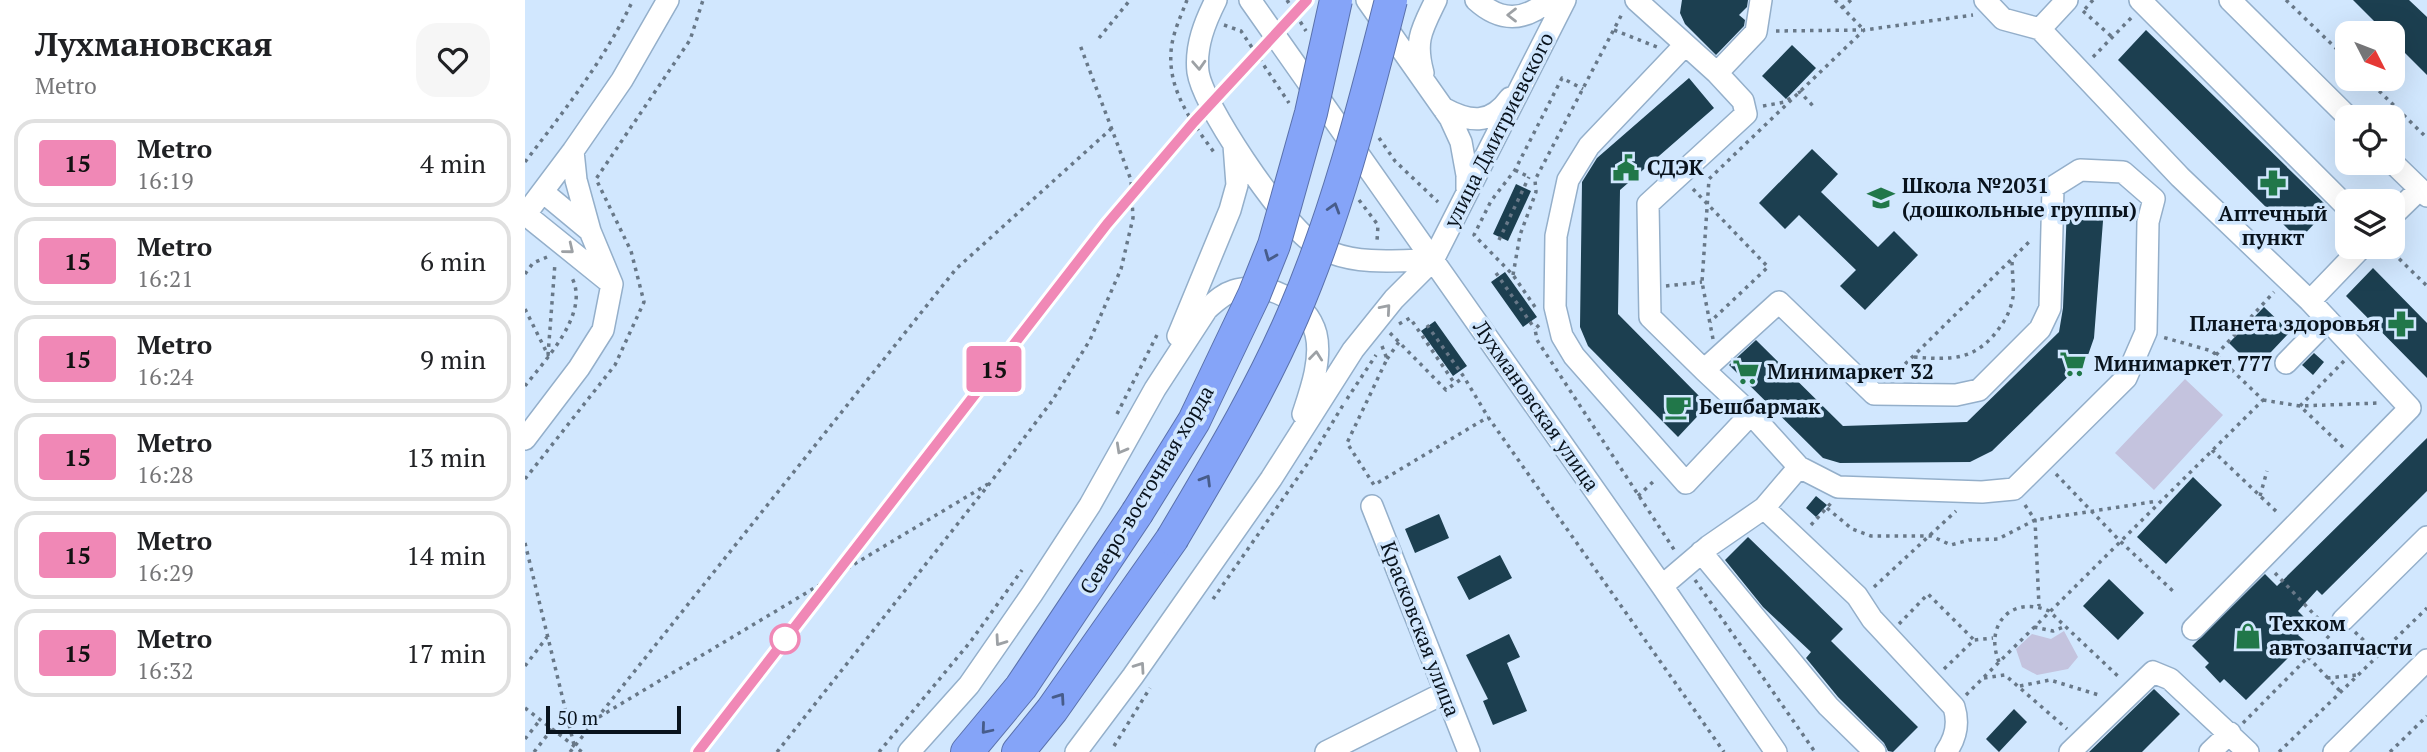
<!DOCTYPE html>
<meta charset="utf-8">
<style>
body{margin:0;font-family:"PT Serif",serif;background:#f6f6f6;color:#202124;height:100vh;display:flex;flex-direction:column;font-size:26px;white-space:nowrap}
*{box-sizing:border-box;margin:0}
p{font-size:23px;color:#757577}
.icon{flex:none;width:38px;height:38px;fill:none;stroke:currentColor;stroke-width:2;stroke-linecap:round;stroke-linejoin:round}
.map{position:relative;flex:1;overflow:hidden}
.drawer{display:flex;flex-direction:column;background:#fff;width:525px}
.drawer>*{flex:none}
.badge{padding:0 14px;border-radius:5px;font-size:24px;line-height:46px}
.needle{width:46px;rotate:132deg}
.buttons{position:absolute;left:1810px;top:21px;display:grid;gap:14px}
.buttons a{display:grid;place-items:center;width:70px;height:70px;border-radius:14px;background:#fff;box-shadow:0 7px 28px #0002;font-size:35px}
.scale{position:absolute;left:21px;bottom:18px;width:135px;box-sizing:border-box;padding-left:7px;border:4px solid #09131d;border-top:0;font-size:19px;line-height:24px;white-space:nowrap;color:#09131d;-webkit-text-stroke:5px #d1e7fe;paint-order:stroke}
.map>.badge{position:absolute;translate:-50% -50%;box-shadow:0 0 0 4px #fff}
.round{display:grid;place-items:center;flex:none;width:74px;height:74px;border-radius:21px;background:#f6f6f6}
.overview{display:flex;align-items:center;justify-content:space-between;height:119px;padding:0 35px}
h1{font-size:33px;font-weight:700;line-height:52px}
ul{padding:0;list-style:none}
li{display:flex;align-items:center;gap:21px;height:88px;margin:0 14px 10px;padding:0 21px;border:4px solid #e0e0e0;border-radius:21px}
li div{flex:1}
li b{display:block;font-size:26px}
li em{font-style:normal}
li .badge{min-width:77px;font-weight:700;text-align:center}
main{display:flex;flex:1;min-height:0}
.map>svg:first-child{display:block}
.green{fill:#c4c3de}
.building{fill:#1c3f50}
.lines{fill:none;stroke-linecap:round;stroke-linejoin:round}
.minor-casing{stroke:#94afca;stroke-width:24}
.highway-casing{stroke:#5a71ab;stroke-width:34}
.path{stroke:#687888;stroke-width:3.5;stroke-dasharray:3.5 5;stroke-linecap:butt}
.minor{stroke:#fff;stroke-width:21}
.highway{stroke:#85a4f8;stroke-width:32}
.highway-bridge-casing{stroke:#5a71ab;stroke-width:34;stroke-linecap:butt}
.highway-bridge{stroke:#85a4f8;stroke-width:32}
.oneway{stroke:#9da1a5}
.oneway2{stroke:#475c8a}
.line-casing{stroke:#fff;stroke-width:16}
.line{stroke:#f088b6;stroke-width:10}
.stop-dot{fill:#fff;stroke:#f088b6;stroke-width:3.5}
.labels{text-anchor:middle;stroke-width:7;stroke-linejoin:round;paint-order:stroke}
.street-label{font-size:21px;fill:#09131d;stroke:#d1e7fe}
.poi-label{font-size:21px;font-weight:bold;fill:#09131d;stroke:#d1e7fe;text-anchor:start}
</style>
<main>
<section class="drawer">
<div class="overview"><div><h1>Лухмановская</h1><p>Metro</p></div><a class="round"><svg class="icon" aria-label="heart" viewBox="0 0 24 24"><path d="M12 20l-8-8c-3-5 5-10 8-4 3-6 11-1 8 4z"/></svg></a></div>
<ul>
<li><span class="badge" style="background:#f088b6;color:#111">15</span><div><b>Metro</b><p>16:19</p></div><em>4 min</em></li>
<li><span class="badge" style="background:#f088b6;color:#111">15</span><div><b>Metro</b><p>16:21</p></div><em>6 min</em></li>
<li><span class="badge" style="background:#f088b6;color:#111">15</span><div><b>Metro</b><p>16:24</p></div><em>9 min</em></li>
<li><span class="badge" style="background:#f088b6;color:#111">15</span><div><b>Metro</b><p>16:28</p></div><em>13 min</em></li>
<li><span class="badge" style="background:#f088b6;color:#111">15</span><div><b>Metro</b><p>16:29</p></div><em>14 min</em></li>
<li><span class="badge" style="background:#f088b6;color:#111">15</span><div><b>Metro</b><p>16:32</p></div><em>17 min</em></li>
</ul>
</section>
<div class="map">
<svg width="1902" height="752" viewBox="0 0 1902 752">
<rect width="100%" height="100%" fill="#d1e7fe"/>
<path class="green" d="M1660 379 1698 415 1629 490 1590 453Z
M1539 631 1553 657 1543 669 1512 675 1497 667 1491 649 1507 634 1526 639Z"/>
<path class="building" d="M1157 0H1223L1222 7 1214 15 1220 20 1219 26 1191 55 1160 24 1155 13Z
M1828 0H1884L1902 17V75L1867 40V33H1861Z
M1621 30 1804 208 1774 240 1593 60Z
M1267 45 1291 68 1261 99 1237 76Z
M1164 78 1189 108 1095 190 1093 314 1183 405 1153 437 1063 346 1055 327 1057 182 1072 158Z
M1287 149 1313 174 1296 192 1353 247 1369 231 1393 255 1340 310 1315 286 1331 270 1274 215 1260 229 1234 203Z
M991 184 1006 191 983 241 968 234Z
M1542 207 1579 208 1569 338 1562 358 1467 451 1445 462 1315 463 1298 458 1204 365 1231 340 1318 426 1442 422 1534 332 1538 308Z
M1848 268 1902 323V378L1821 296Z
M980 272 1012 317 998 327 966 282Z
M1739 307 1765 332 1730 369 1704 343Z
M910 321 942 366 928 376 896 331Z
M1789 353 1799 362 1788 375 1777 365Z
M1902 438V491L1797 595 1792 590 1773 611 1785 623 1773 635 1780 641 1721 700 1699 679 1695 683 1680 667 1684 663 1667 646 1740 574 1752 586Z
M1668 477 1697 505 1641 564 1612 537Z
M1291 496 1302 505 1291 517 1281 508Z
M914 514 924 538 890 553 880 529Z
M1223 537 1318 629 1306 641 1393 727 1368 752 1363 751 1359 743 1313 697 1281 658 1286 652 1238 607 1200 560Z
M975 555 987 578 944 600 932 577Z
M1584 579 1619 613 1593 640 1558 606Z
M984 634 995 657 982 663 1002 711 968 725 958 701 963 699 941 655Z
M1629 689 1655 714 1617 752H1564Z
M1489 709 1502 722 1474 752 1461 739Z"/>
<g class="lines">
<g class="minor-casing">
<path id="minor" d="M691 0C680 22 670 46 673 72 678 106 755 218 784 240 790 245 800 250 807 253 839 265 875 260 908 260
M725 0 1137 586 1251 752
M842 0 925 118 936 142 942 175V189
M951 0C975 22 999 22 1024 0
M1111 0 1192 73 1218 101 1221 114 1123 204 1125 317 1179 370 1254 302 1349 394 1431 395 1454 390 1515 329 1525 308 1528 187 1555 170 1598 172 1629 199 1623 222 1621 332 1601 378 1489 489 1457 492 1313 487 1274 467 1239 508 1332 596 1347 619 1429 707C1434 723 1431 738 1421 752
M1460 0 1478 19 1515 29 1655 177 1785 301
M1615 0 1822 207
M1705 0 1823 117
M1515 29 1542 0
M1159 46 1064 146 1043 180 1031 236 1030 307 1037 336 1049 356 1161 483 1226 414 1179 370
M898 73C889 40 897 29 911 0
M1192 73 1231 32 1236 0
M918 108C944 122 965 126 985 98
M1867 162 1902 196
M18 192 65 231
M0 214 83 281
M0 215 48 151 97 80 143 0
M1867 216 1895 189
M653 336 705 210 712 185 709 145
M1761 363 1803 320
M1226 414 1274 467
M0 439 54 368 78 330 87 284 65 231 51 180 48 151
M847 506 944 752
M1176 552 1303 706 1350 752
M1137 586 1184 546 1239 508
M1818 620 1902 537
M1668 629 1885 408 1785 301 1837 247
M384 752 444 685 507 594 565 505 630 389 682 309C690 302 698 294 708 291 741 280 782 300 791 334 797 359 786 390 778 414
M551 752 608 676 746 479 828 350 869 299 908 260 1040 0
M801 752 919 693
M1545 752 1628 672 1645 679 1723 752
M1685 752 1705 733
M1809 752 1902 660"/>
</g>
<g class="highway-casing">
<path id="highway" d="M442 752 496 687 612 513
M493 752 527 710 647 539"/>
</g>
<path class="path" d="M662 0C656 16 647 34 646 52 643 92 669 125 691 155
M762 0 781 31
M1310 0 1339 30
M1761 0 1822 59
M1317 8 1326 0
M1560 9 1568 0
M1558 11 1587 37
M699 25 716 31 764 103
M1089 30 1132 47
M1251 31 1337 30
M574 38 605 0
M1568 57 1607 17
M1842 79 1902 138
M1273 93 1275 92 1289 107
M1238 106 1260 102 1267 97
M854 138 870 161 913 202
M0 162C39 111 80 59 108 0
M990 170 1004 177
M1168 189 1243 267 1185 322
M834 200 853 225 852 241
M974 240 1004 177
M1862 247 1902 286
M971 273 1010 329
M0 274 8 263 22 257
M988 275 995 235 1011 192 1010 180 1098 12
M1141 286 1177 282
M1010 307 988 275 949 235 966 201 990 170 1037 78 1058 89
M0 309 23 355 30 263
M874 324 885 318 930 384
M902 325 939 377 963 417 1199 752
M1014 325 1010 329 1012 340 1150 551
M865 333 921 390 939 377
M1188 339 1177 282 1184 179 1339 30 1448 15
M857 346 862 359 822 443 849 485 963 417
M1691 355 1749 292
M1389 357C1427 360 1451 361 1475 327 1482 318 1486 308 1488 297 1489 285 1487 271 1487 259
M862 359 874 342
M1819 361 1775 406 1821 450
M1368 376 1507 239
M0 386C21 359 65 313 47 278
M822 399 851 355
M1738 400 1775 406 1854 403
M592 414 633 333
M1687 450 1754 514
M1531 474 1595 541 1650 593
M0 479 90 365 119 302 106 251 71 179 165 40 178 0
M1113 496 1131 479
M1735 496 1742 471
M1500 505 1510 520 1514 606
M1302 508 1327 529 1346 536H1406L1426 545 1444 540 1473 539 1510 520 1633 501
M1286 525 1307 502
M0 543 49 745
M1750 573 1800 626
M1170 580 1290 752
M1349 587 1431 511
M688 599 785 460 818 405
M1374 624 1403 594 1449 640
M1509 627 1528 631 1541 626
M1830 632 1854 655
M1783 657 1816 692
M1474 662C1459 625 1486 595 1524 611L1596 679
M0 666 22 637
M1419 669 1449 640 1468 638
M1459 678 1480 675 1542 729
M1802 678 1832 675
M1495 686 1525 680 1577 696
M1441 695 1738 400 1687 351 1637 337
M0 708 57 752
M74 717 463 484
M1718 723 1806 634
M0 739 15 720
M589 746 625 688
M9 752 27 729
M45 752 431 269 587 128
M252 752 465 483 527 401 565 340 596 269 608 218 606 180 555 45
M354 752 446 641 497 570
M1754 752 1902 608
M1865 752 1902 716"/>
<use href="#minor" class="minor"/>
<use href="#highway" class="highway"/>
<g class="highway-bridge-casing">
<path id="highway-bridge" d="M612 513 669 421 729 295 749 245 786 113 811 0
M647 539C690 466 735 392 768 315 812 213 839 106 866 0"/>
</g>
<use href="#highway-bridge" class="highway-bridge"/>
</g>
<defs><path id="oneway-chevron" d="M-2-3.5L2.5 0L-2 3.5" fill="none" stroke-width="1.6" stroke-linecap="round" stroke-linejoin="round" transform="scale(1.75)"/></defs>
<g class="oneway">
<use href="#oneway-chevron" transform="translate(987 15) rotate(-180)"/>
<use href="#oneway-chevron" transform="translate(674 65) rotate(87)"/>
<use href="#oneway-chevron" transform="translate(44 249) rotate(39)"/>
<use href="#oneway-chevron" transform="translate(861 309) rotate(-49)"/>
<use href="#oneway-chevron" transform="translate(791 356) rotate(-84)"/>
<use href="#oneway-chevron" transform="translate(596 449) rotate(119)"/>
<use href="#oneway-chevron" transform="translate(475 641) rotate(125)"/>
<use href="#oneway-chevron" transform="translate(615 667) rotate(-55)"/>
</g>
<g class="oneway2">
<use href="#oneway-chevron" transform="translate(809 208) rotate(-73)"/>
<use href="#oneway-chevron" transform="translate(745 256) rotate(112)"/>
<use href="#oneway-chevron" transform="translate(681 480) rotate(-59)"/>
<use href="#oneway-chevron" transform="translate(535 698) rotate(-55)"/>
<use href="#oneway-chevron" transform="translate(461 729) rotate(130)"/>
</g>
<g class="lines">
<g class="line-casing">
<path id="line" d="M173 752 582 224 669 122 782 0"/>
</g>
<use href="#line" class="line"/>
</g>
<defs>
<g id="civic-bare" transform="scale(2.1)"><path d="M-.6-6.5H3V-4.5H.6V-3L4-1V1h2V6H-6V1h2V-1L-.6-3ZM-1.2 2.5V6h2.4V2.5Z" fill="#217749" stroke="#d1e7fe" stroke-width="2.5" paint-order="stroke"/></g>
<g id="pharmacy-bare" transform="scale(2.1)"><path d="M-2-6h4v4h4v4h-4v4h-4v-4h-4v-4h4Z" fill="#217749" stroke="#d1e7fe" stroke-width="2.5" paint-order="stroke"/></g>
<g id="school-bare" transform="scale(2.1)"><path d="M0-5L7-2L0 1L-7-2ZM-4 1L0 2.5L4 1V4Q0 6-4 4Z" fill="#217749" stroke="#d1e7fe" stroke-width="2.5" paint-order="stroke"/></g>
<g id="supermarket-bare" transform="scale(2.1)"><path d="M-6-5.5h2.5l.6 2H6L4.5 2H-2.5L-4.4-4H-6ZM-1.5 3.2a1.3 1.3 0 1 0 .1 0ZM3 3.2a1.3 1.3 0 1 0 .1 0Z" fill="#217749" stroke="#d1e7fe" stroke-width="2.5" paint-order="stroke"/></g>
<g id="cafe-bare" transform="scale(2.1)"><path d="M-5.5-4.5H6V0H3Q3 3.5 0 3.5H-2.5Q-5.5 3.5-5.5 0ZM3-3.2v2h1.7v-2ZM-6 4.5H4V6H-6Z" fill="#217749" stroke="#d1e7fe" stroke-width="2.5" paint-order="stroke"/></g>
<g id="shop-bare" transform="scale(2.1)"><path d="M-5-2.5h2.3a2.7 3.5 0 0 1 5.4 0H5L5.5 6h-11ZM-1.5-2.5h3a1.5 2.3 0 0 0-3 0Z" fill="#217749" stroke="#d1e7fe" stroke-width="2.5" paint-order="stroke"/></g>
</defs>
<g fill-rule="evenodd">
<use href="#civic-bare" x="1101" y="168"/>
<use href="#pharmacy-bare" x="1748" y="183"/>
<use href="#school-bare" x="1356" y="198"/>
<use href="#pharmacy-bare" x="1876" y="324"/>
<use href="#supermarket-bare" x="1548" y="364"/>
<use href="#supermarket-bare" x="1221" y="372"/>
<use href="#cafe-bare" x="1153" y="407"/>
<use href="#shop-bare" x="1723" y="636"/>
</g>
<circle class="stop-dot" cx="260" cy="639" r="14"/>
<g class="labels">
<g class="street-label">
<text transform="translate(974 130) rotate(-63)" y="7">улица Дмитриевского</text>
<text transform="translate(1011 406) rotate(55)" y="7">Лухмановская улица</text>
<text transform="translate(622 490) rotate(-59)" y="7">Северо-восточная хорда</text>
<text transform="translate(895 629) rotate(69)" y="7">Красковская улица</text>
</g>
<g class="poi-label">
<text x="1122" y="175">СДЭК</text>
<text x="1377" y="193">Школа №2031<tspan x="1377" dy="24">(дошкольные группы)</tspan></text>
<text x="1748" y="221" text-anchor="middle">Аптечный<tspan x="1748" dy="24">пункт</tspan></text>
<text x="1855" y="331" text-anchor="end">Планета здоровья</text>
<text x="1569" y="371">Минимаркет 777</text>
<text x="1242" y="379">Минимаркет 32</text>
<text x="1174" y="414">Бешбармак</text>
<text x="1744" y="631">Техком<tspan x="1744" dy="24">автозапчасти</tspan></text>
</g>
</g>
</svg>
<div class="buttons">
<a><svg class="needle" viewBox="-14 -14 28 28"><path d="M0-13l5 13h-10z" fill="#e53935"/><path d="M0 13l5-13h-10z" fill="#757577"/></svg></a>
<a><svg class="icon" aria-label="locate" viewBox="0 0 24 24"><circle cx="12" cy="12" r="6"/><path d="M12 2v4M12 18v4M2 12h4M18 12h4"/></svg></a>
<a><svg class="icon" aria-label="layers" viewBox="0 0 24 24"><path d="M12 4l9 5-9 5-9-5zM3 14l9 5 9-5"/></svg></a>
</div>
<div class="scale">50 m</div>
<b class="badge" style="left:469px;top:369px;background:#f088b6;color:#111">15</b>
</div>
</main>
